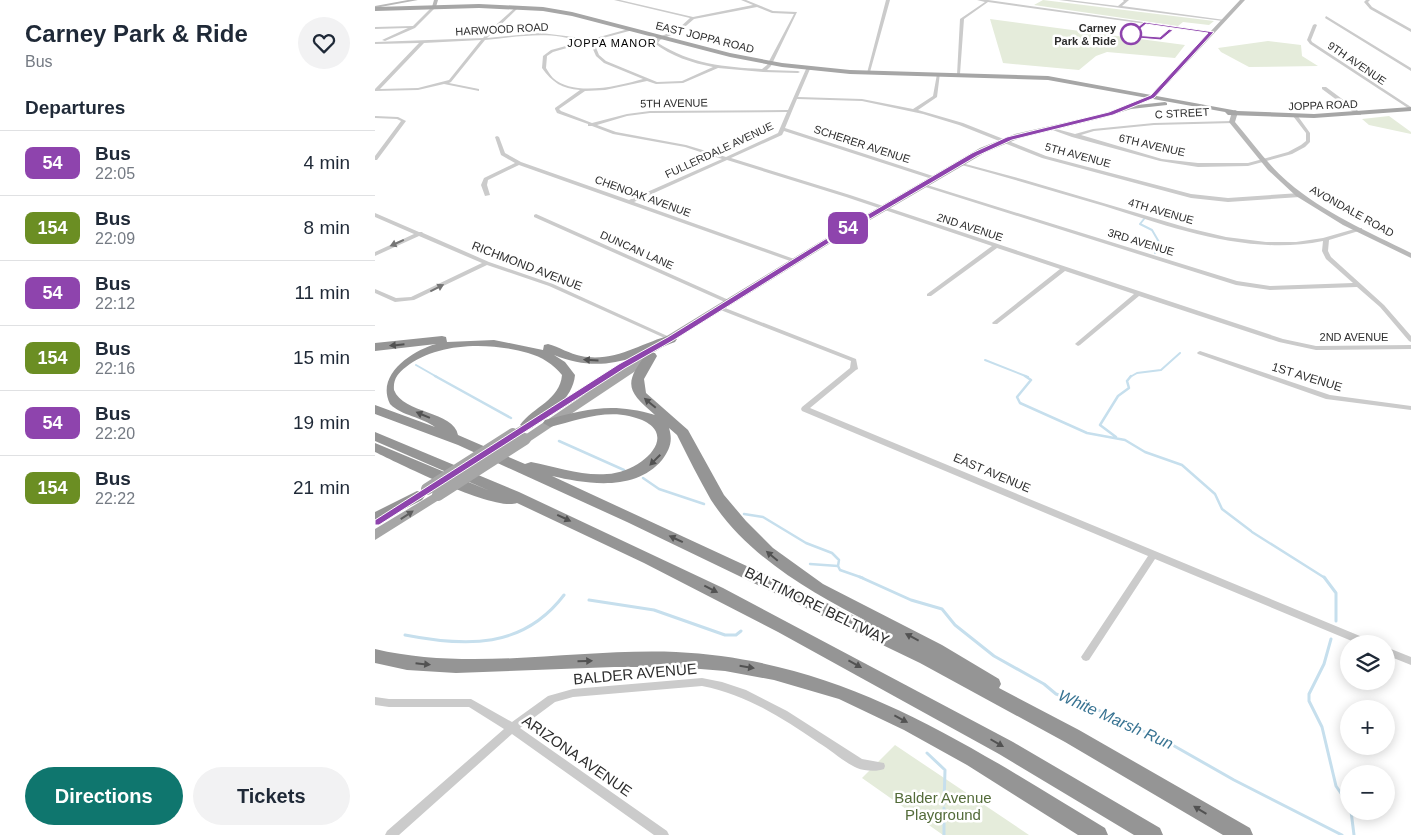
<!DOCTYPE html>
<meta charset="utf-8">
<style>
body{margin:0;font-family:Helvetica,sans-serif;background:#f2f2f3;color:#1f2937;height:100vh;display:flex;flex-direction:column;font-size:19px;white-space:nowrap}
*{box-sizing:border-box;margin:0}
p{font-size:16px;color:#747a83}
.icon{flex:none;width:28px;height:28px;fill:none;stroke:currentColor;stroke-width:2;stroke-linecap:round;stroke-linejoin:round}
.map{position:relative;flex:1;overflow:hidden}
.side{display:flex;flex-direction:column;background:#fff;width:375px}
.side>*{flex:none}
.badge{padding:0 10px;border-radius:8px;font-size:18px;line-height:32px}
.controls{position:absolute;left:965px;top:635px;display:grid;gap:10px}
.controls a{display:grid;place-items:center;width:55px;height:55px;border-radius:50%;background:#fff;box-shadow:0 2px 12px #0003;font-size:25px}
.map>.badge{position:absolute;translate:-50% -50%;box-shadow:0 0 0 2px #fff}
h2{padding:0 25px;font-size:19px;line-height:45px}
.round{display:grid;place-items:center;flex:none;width:52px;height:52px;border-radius:26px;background:#f2f2f3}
.headline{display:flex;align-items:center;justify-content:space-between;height:85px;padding:0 25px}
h1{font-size:24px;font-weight:800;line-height:38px}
.primary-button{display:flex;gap:10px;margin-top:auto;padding:10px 25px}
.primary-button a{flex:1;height:58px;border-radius:30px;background:#0f766e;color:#fff;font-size:20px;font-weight:800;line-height:58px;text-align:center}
.primary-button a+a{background:#f2f2f3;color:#1f2937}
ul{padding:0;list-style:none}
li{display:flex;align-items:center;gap:15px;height:65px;padding:0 25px;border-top:1px solid #e0e1e3}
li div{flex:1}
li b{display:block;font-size:19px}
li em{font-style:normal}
li .badge{min-width:55px;font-weight:700;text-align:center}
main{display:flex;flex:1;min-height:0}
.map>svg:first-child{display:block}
.green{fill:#e5ecdb}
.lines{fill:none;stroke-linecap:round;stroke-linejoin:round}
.stream-far2{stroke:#c6dfed;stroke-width:2}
.stream-far1{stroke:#c6dfed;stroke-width:2.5}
.stream{stroke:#c6dfed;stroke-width:3}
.street{fill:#cbcbcb;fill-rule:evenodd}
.secondary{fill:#b8b8b8;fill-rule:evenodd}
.primary{fill:#a6a6a6;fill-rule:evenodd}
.highway{fill:#959595;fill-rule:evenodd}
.primary-bridge{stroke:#a6a6a6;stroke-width:12}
.oneway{fill:#757575}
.oneway2{fill:#525252}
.oneway3{fill:#5e5e5e}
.line{fill:#8e44ad;stroke:#fff}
.stop-dot{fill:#fff;stroke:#8e44ad;stroke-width:2.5}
.labels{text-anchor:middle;stroke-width:5;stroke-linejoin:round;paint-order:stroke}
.far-stop-label{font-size:11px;font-weight:bold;fill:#2e2e2e;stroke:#fff;text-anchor:end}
.far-street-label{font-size:11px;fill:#2e2e2e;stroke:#fff}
.far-neighbourhood-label{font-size:11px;letter-spacing:1px;fill:#000;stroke:#fff}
.street-label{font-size:12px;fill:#2e2e2e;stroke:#fff}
.near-street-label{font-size:15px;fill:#2e2e2e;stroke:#fff}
.near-park-label{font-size:15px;fill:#536b39;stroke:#fff}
.near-water-label{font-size:16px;font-style:italic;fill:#397493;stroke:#fff}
</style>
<main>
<section class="side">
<div class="headline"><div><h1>Carney Park &amp; Ride</h1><p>Bus</p></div><a class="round"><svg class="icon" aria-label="heart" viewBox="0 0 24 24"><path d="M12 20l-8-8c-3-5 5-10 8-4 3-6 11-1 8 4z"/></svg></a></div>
<h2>Departures</h2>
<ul>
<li><span class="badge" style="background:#8e44ad;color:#fff">54</span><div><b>Bus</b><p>22:05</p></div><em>4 min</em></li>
<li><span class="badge" style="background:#6b8e23;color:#fff">154</span><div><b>Bus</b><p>22:09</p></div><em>8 min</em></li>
<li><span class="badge" style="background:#8e44ad;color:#fff">54</span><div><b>Bus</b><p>22:12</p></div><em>11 min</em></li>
<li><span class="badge" style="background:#6b8e23;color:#fff">154</span><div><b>Bus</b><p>22:16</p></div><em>15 min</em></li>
<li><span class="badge" style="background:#8e44ad;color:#fff">54</span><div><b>Bus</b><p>22:20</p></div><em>19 min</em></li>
<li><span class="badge" style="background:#6b8e23;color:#fff">154</span><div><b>Bus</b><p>22:22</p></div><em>21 min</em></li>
</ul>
<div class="primary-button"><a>Directions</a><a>Tickets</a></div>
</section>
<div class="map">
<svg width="1036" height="835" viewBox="0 0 1036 835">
<rect width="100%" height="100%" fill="#fff"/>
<path class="green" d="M668 0 839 21 834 25 808 22 803 26 659 5Z
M615 19 810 45 800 58 732 52 721 56 704 70 628 63Z
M893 41 926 45 927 56 943 66 874 67 846 52 843 48Z
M1014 116 1036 132V134L994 125 987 119Z
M520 745 654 835H568L487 778Z"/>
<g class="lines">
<path class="stream-far2" d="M769 219 765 224 777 230 784 242 780 253
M610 360 653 377
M41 365 62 377
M755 377 762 373 786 370 805 353"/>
<path class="stream-far1" d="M60 376 136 418
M650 376 656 380 642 397 645 403 712 433 750 440 770 452 807 465 840 494 847 509 876 531
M741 437 725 425 743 396 754 388 752 381 756 376
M184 441 249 470
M268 478 284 489 329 504
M369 514 388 517 431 543 457 553 464 560 463 566
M877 532 950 578
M435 564 463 566
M463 566 465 570 488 578"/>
<path class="stream" d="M485 577 536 600 567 609 580 625 619 656 669 684 681 694 708 703 794 743 859 780 967 835
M949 577 961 593V621
M214 600 279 610 350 635H361L366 631
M30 635C91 647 148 649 189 595
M956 639 949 664 934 694V701L947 727 961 786 974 805
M552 753 570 770 569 804
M569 808V835
M976 811 979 835"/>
<path class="street" d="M239 0H245L318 17 378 5 366 0H371L398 11 422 12 396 66 392 70 423 71 425 72 423 73 388 72 343 68 308 83 281 84 272 81 230 90 210 91 184 109 186 111 217 123 252 114 275 111 413 110 431 69 433 68 435 69 423 97 487 99 538 109 558 96 562 74 565 73 562 97 543 110 588 123 671 156 816 194 853 198 925 193 928 195 925 197 853 202 816 198 667 158 584 125 548 114 487 101 422 99 410 128 561 177V179H557L409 131 407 135 356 158 475 195 908 339 941 346 1036 345V349L941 350 904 342 764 296 705 345 703 346 700 344 701 343 759 294 690 271 622 324H618L617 323 618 322 685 269 622 248 556 296H552V294L617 246 471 197 352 160 259 202 422 260V262H418L144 165 113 180 112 185 115 195 110 196 106 185 109 178 140 163 126 155 120 137 122 136 124 137 130 153 146 162 254 200 347 159 310 147 238 134 217 126H213V124L182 113 180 109V108L205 90C187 89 177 82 167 68L168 56 176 50 206 42C176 30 141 37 110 40L76 82 74 83 104 89V91L69 84 43 90 0 91V89L44 43 0 44V42L108 38 113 32 142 6 143 8 112 38 166 33 199 37 210 41 257 28 258 30 213 42 220 45 224 55 231 61 282 82 307 81 338 67C317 63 296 56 279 43L282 38 303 29 315 18ZM382 7 397 13 419 14 392 65 387 69C349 67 316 64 283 43L285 40 305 31 319 19ZM106 40 74 80 43 88 5 89 49 43ZM209 43 217 47 221 56 229 63 268 79C244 86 199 97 178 78 175 75 173 71 171 68L172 56 178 52ZM412 112 403 133 351 157 311 145 241 132 222 125 252 116 275 113Z
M511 0H515L495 72 492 73Z
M602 0H613L839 32 837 33 613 2 589 19 585 74 582 75 585 19 610 2Z
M684 0H694L743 6 749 1 748 0H754L747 6 850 20 848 21Z
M991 0H995L993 2 997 7 1036 29V32L995 9 989 2Z
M58 6 61 7 40 28 10 41 7 40 33 28 0 29V27L38 26Z
M951 16 1036 68V71L950 18Z
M940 24 942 25 936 40 937 42 1036 107V110L935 44 932 40 938 25Z
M947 87H951L986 113V115H982L947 89Z
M918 115H922L935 133V142L930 147 917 154 873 166 823 167 785 161 697 137 672 128 674 127 700 134 718 129 779 123 857 121 859 122V123L779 125 719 131 706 135 787 159 823 163H873L913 152 926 145 931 141V133L918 116Z
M0 116 23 117 31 121 2 160H0V156L26 121 22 119 0 118Z
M583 162 650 180 813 228 851 237 891 242H921L948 238 983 228H987V230L954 240 953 251 956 257 1009 305 1036 336V342L1034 341 1005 307 982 287 895 290 861 285 544 185 549 184 862 281 895 286 978 283 951 259 947 251 948 241C874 256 799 228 729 206 681 192 632 177 583 164Z
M0 213 44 232H47L48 233 114 262 178 284 299 339 298 340H294L174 286 112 265 39 300 20 302 0 293V289L21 298 36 297 107 263 44 236 0 256V252L39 234 0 217Z
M161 214 356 301 357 302 354 304 352 303 159 217V215Z
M345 306 481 359 483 369 481 370 435 408 997 641 999 644H984L780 559 714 660 711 661 708 660 706 657 708 654 773 556 427 411 426 409 427 407 475 368 476 361 343 309 342 308 343 307Z
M825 351 955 395 1036 406V410L951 399 823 354 822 353 823 352Z
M1011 647 1036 657V665L1011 655Z
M327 678 347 682 371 690 412 711 487 759 509 763 510 766 509 769C502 772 489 771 482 768 470 763 456 750 444 743 406 717 372 695 327 686L198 697 180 702 145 728 292 831 294 835H279L137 734 24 835H10L12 831 129 729 94 707H14L0 705V697L14 699H96L137 722 173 696 198 689Z"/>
<path class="secondary" d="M33 0H43L0 8V6Z
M59 0H63L61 7 59 8 57 7Z
M865 0H870L780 97H776V95Z
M860 110 863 112 860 122C877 142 893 165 913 182 949 213 994 232 1036 253V258L968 225 921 196 893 170 854 122 857 112Z"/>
<path class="primary" d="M104 4 168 7 197 12 355 53 407 63 475 70 673 76 863 111 939 114 1036 107V111L939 118 853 115 850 112 673 80 475 74 407 67 355 57 197 16 168 11 104 8 0 11V7Z
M790 102 792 103V105L756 109 727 118 645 138 611 152 454 244 268 359 272 362 271 364 154 442 150 443 144 439 212 393 142 436 138 438 132 434 448 240 605 148 640 134 723 115 753 106Z
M63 491 67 492 69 495 67 498 0 540V529Z"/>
<path class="highway" d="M296 335 302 339 300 342C256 359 226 374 179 355L190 362 200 375C198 399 174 414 157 428L152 429 145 425C158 407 185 400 187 375 178 364 167 357 153 353 115 342 62 342 31 367 23 373 18 379 19 390 28 414 79 411 83 435L150 464 156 462C181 467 206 476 232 474 269 472 312 429 254 416 228 410 200 421 175 427L168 423 170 420C212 409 237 402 280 415 252 391 248 384 272 353H280L282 356 269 379 271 393 313 430 349 495 371 521 398 548 448 584 567 645 624 679 626 684 624 688 704 730 875 828 878 835H848L690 742 545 663 252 522 83 445 0 414V405L60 427C47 417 27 416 15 404 0 374 39 350 61 344L0 351V343L67 336 71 337 72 342 119 340 168 350 169 345 173 344C184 347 195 354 206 356 239 363 266 343 296 335ZM294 428 302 435C313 457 324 479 336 500 374 558 436 592 495 623L177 476C212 484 260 492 287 460 295 449 298 441 294 428Z
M0 432 144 492 348 588 638 742 785 828 788 835H759L624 754 403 632 269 563 142 503C120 512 25 464 0 452V443L115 491 0 441Z
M42 491 47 492 50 496 47 500 0 524V512Z
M0 649C97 672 202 648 301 652 469 660 591 744 730 828L733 835H703L592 765 529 730 464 699 399 680 350 671 301 667H239L81 673 32 670 0 663Z"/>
<path class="primary-bridge" d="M52 489 138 434
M63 495 150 439"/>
</g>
<defs><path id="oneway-solid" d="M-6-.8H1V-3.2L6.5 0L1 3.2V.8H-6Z" transform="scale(1.25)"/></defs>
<g class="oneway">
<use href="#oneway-solid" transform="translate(22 243) rotate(156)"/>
<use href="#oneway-solid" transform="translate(62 288) rotate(-27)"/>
</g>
<g class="oneway2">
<use href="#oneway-solid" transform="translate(22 345) rotate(174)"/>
<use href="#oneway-solid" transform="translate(216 360) rotate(-177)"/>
<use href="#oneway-solid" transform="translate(275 403) rotate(-140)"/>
<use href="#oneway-solid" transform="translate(48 415) rotate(-157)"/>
<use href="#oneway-solid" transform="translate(280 460) rotate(135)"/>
<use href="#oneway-solid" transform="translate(189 518) rotate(25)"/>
<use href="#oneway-solid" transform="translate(301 539) rotate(-155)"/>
<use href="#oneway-solid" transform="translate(397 556) rotate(-140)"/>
<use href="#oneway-solid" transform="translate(336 589) rotate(27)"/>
<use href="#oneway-solid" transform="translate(537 637) rotate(-152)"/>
<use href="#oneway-solid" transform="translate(210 661) rotate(-2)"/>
<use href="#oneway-solid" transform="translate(48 664) rotate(6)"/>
<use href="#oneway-solid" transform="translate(480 664) rotate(29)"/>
<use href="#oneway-solid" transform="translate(372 667) rotate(9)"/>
<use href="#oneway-solid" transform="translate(526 719) rotate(28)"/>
<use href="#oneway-solid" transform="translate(622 743) rotate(30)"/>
<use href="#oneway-solid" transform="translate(825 810) rotate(-149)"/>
</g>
<use class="oneway3" href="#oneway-solid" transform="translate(32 515) rotate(-33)"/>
<path class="line" d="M769 22 839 32 779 98 738 115 637 140 602 156 454 243 299 340 250 368 4 525H0V520L244 364 293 337 449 240 597 153 632 137 734 112 776 95 833 33 771 24 758 35 785 37 794 29 798 30 786 40 751 37Z"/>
<circle class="stop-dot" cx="756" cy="34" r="10"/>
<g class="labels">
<g class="far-stop-label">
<text x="741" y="32">Carney<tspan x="741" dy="13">Park &amp; Ride</tspan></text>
</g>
<g class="far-street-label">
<text transform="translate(127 29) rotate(-3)" y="4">HARWOOD ROAD</text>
<text transform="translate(330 37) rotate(14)" y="4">EAST JOPPA ROAD</text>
<text transform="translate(982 63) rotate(34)" y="4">9TH AVENUE</text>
<text transform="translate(299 103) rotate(-1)" y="4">5TH AVENUE</text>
<text transform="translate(948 105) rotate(-2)" y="4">JOPPA ROAD</text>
<text transform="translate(807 113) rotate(-3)" y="4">C STREET</text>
<text transform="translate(487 144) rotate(18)" y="4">SCHERER AVENUE</text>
<text transform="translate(777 145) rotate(13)" y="4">6TH AVENUE</text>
<text transform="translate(344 150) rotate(-25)" y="4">FULLERDALE AVENUE</text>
<text transform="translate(703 155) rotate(15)" y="4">5TH AVENUE</text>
<text transform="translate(268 196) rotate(20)" y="4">CHENOAK AVENUE</text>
<text transform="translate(786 211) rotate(16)" y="4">4TH AVENUE</text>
<text transform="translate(977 211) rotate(29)" y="4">AVONDALE ROAD</text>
<text transform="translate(595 227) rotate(18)" y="4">2ND AVENUE</text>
<text transform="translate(766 242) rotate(17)" y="4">3RD AVENUE</text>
<text transform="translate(262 250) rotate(24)" y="4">DUNCAN LANE</text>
<text x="979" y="341">2ND AVENUE</text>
</g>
<g class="far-neighbourhood-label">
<text x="237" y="47">JOPPA MANOR</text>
</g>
<g class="street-label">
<text transform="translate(152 266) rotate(21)" y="4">RICHMOND AVENUE</text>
<text transform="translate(932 377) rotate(17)" y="4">1ST AVENUE</text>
<text transform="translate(617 473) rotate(23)" y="4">EAST AVENUE</text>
</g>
<g class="near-street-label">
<text transform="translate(442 606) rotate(26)" y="5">BALTIMORE BELTWAY</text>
<text transform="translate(260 674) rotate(-5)" y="5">BALDER AVENUE</text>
<text transform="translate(202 756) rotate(35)" y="5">ARIZONA AVENUE</text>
</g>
<g class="near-park-label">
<text x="568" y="803">Balder Avenue<tspan x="568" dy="17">Playground</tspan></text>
</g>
<g class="near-water-label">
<text transform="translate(741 719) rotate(24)" y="6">White Marsh Run</text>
</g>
</g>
</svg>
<div class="controls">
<a><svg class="icon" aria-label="layers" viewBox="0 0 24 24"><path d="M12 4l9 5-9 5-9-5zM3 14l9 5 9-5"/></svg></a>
<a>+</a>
<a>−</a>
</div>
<b class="badge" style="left:473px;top:228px;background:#8e44ad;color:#fff">54</b>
</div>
</main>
